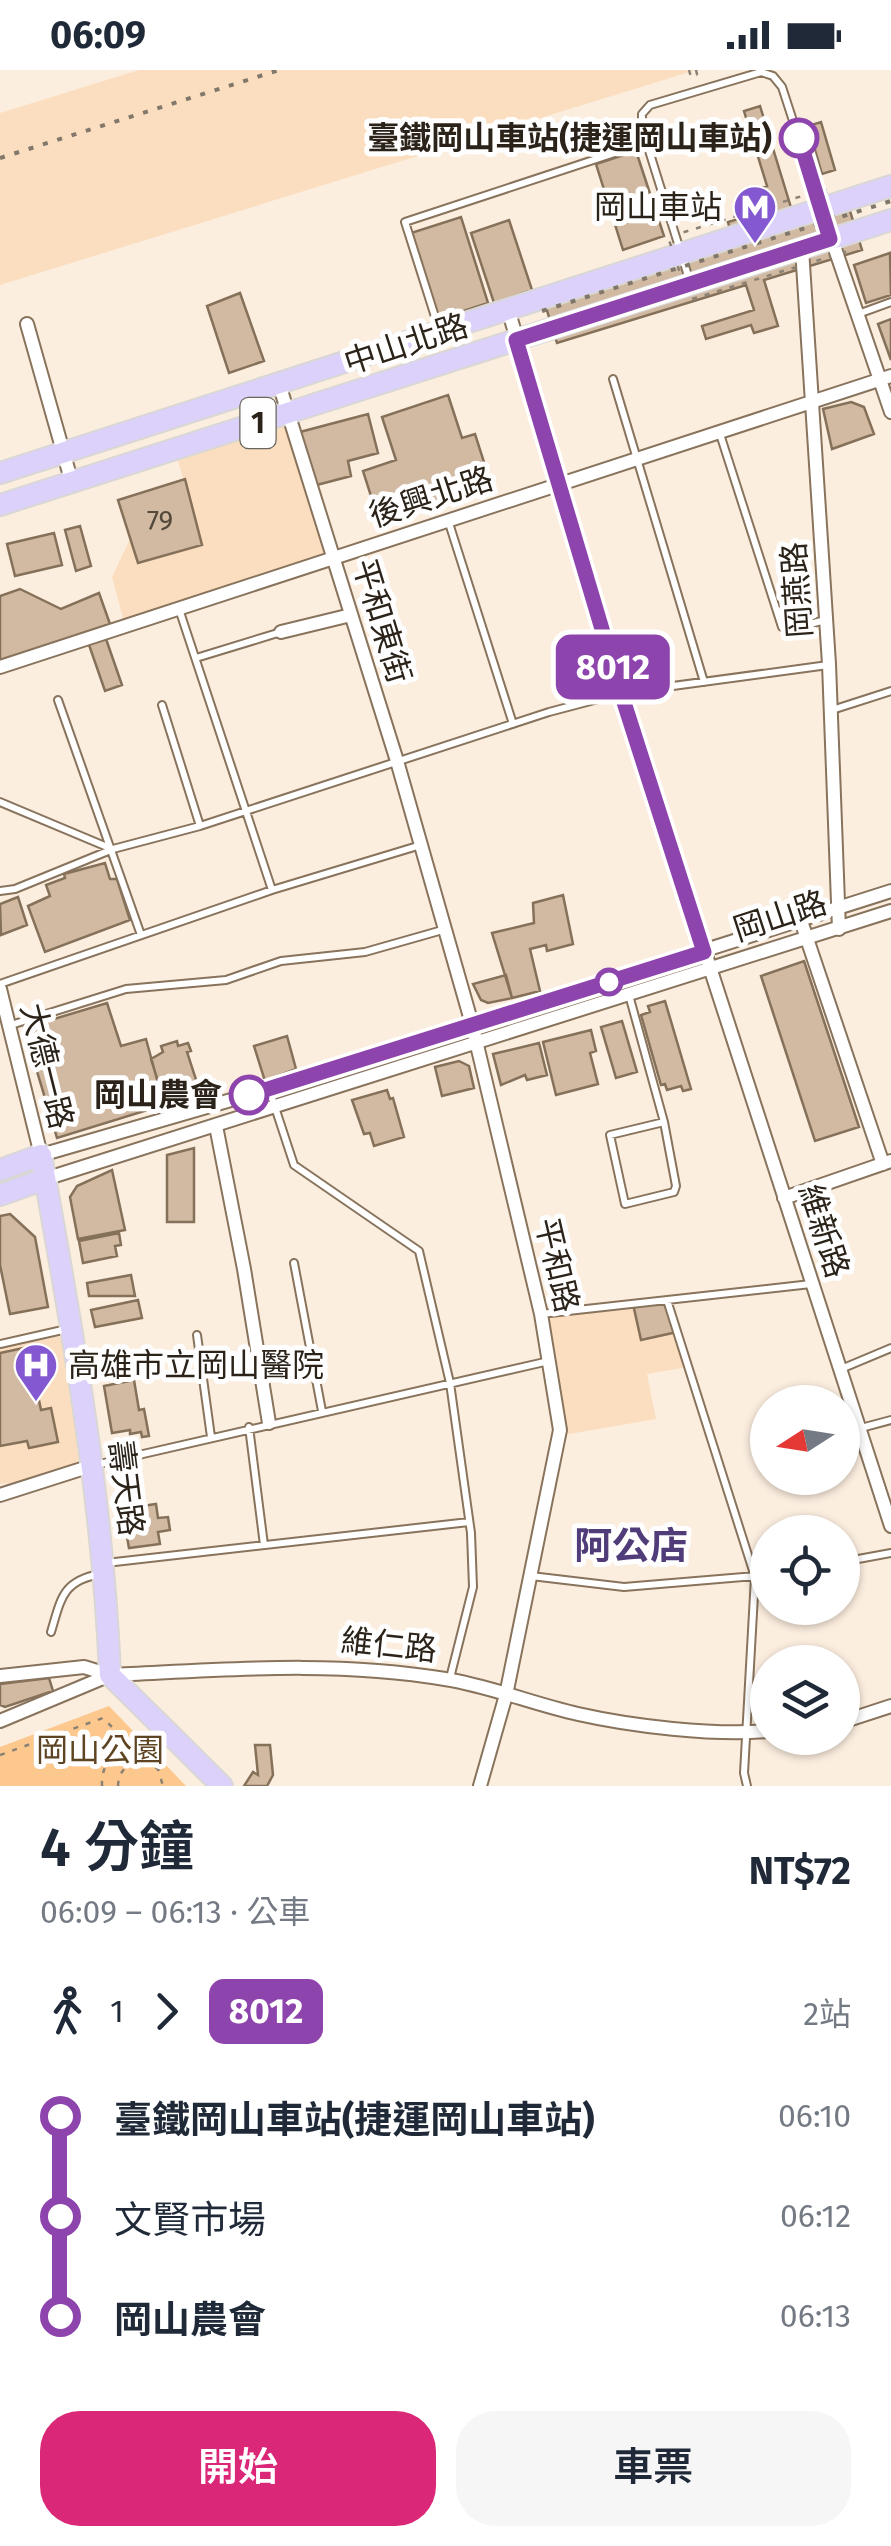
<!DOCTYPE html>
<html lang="zh-TW">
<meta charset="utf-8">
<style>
body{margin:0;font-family:"Fira Sans","Noto Sans TC",sans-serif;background:#f6f6f7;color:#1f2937;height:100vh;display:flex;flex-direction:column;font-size:38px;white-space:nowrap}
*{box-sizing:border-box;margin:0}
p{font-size:32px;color:#747a83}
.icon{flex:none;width:55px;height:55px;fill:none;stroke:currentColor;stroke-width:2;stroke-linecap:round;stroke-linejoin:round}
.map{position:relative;height:1716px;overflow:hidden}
.drawer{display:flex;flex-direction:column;background:#fff;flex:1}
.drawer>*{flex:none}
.badge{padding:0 20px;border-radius:15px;font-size:35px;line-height:65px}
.needle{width:65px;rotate:258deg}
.buttons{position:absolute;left:750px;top:1315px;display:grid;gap:20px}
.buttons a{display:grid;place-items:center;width:110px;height:110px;border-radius:50%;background:#fff;box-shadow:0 2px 8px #0004;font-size:50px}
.map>.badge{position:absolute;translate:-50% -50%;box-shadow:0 0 0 5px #fff}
.legs{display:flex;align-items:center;gap:15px;height:110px;padding:0 40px;font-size:32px}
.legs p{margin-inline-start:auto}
.summary{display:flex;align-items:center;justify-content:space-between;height:170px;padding:0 40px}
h1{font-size:55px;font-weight:600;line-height:75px}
.cta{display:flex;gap:20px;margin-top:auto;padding:20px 40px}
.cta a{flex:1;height:115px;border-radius:40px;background:#db2777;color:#fff;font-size:40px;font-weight:600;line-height:115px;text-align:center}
.cta a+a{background:#f6f6f7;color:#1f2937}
ul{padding:0 40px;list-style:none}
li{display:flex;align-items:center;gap:35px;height:100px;font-size:38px}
li i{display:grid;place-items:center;width:15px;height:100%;margin:0 12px;background:currentColor}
li i::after{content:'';width:25px;height:25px;margin:-12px;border:8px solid;border-radius:50%;background:#fff}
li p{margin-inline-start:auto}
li:first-child i{background:linear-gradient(#0000 50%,currentColor 0)}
li:last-child i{background:linear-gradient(currentColor 50%,#0000 0)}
.status{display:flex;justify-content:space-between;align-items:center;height:70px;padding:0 50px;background:#fff;direction:ltr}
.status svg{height:28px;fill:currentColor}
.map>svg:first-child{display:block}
.built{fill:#fbdebf}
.green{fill:#fcc88d}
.building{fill:#d1baa1;stroke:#857059;stroke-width:2.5}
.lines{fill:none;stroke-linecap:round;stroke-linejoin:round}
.lane-casing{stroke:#88735c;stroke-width:10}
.street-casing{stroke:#88735c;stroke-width:16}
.primary-casing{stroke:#d9d7d6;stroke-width:24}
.path{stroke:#8c8175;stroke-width:2.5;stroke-dasharray:5 8;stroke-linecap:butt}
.lane{stroke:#fff;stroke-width:6}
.street{stroke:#fff;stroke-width:12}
.primary{stroke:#dcd1fa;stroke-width:20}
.rail{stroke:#81776b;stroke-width:4;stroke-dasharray:5 10;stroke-linecap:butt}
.line-1-casing{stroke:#fff;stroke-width:22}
.line-1{stroke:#8e44ad;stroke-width:15}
.stop-1-dot{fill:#fff;stroke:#8e44ad;stroke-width:5}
.labels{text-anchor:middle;stroke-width:10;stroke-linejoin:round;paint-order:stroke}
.number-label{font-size:28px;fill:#54493b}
.shield{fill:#fefefe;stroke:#6a655e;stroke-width:2.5}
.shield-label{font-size:30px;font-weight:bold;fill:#2b2319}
.stop-label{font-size:32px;font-weight:bold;fill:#2b2319;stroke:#fefefe;text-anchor:end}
.poi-label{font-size:32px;fill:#2b2319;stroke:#fefefe;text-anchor:end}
.street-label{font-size:32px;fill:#2b2319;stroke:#fefefe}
.park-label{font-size:32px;fill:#5f4423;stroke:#fefefe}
.quarter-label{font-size:38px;font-weight:bold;fill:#4f3c78;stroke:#fefefe}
</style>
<div class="status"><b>06:09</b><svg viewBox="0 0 49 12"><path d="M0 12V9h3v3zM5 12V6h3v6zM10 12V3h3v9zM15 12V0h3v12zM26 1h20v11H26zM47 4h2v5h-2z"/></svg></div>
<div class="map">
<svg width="891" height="1716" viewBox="0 0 891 1716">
<rect width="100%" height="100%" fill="#fceedf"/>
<path class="built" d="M139 0H696L0 215V43Z
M288 343 338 486 125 556 112 507 130 469 138 493 202 475 175 380Z
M633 1234 641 1269 677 1262 688 1297 647 1304 656 1349 558 1366 541 1244Z
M62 1266 79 1389 75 1396 26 1411 0 1414V1277Z"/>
<path class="green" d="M109 1636 186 1716H0V1677Z"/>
<path class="building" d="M760 36 793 144 846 128 862 180 764 210 778 256 754 263 751 255 706 269 702 256 754 240 746 215 557 273 541 221 731 163 728 152 765 141 758 119 767 116 744 41Z
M821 52 835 100 822 104 808 56Z
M636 81 664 166 623 180 596 94Z
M461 147 488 233 439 249 411 163Z
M509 150 532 220 494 233 471 163Z
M890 183 891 225 866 233 854 195Z
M240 223 264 291 229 303 207 236Z
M891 249V290L878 254Z
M448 325 462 368 475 364 491 414 379 451 363 401 396 390 382 347Z
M851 332 864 337 874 364 832 379 823 339Z
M368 344 378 383 348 391 351 406 313 416 300 362Z
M185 409 202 475 138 493 118 430Z
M80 456 91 496 76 501 65 460Z
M54 463 62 495 15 506 7 474Z
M20 519 61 539 99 523 110 554 0 591V526Z
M105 566 122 615 105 621 88 572Z
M105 793 110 809H117L130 850 45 882 28 836 50 826 46 815 65 808 64 804Z
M563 825 573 874 547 881 546 875 530 879 540 921 512 928 492 863 534 853 533 833Z
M18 827 27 855 1 865 0 834Z
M804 891 859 1057 815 1071 761 906Z
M506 905 512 928 488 933 481 930 473 914Z
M665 931 691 1019 683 1021 681 1016 667 1020 665 1014 661 1015 641 945 650 942 648 936Z
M107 933 121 976 146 969 164 1035 57 1068 24 958Z
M622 951 637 1002 616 1008 601 957Z
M591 960 596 981 590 983 598 1014 556 1025 543 972Z
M287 966 296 999 265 1011 254 976Z
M177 971 178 976 188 973 191 981 187 982 199 1019 205 1017 208 1026 167 1040 151 989 163 982 161 976Z
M539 973 547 1005 527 1010 525 1005 501 1015 493 984Z
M459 991 469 996 474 1018 442 1026 435 997Z
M387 1020 390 1029 393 1028 404 1067 374 1076 370 1063 364 1064 352 1030Z
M194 1078V1152H167V1085Z
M112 1100 125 1160 78 1169 70 1127 77 1116Z
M10 1144 35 1167 48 1237 10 1244 0 1195V1146Z
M119 1163 121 1175 115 1176 117 1186 83 1193 79 1171Z
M131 1205 135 1226H89L87 1213Z
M138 1230 142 1248 95 1257 91 1240Z
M667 1230 677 1262 641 1270 633 1234Z
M28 1277 41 1340 51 1338 58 1372 29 1378 27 1371 0 1376V1283Z
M134 1310 139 1340 144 1339 149 1366 142 1367 141 1362 130 1364V1360L112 1363 104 1316Z
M156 1434 158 1448 168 1447 170 1460 158 1462 160 1474 129 1478 122 1439Z
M49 1608 53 1621 5 1637 0 1635V1614Z
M255 1675H270L273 1705 267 1716H244L253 1702 258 1705Z"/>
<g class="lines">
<g class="lane-casing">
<path id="lane" d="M689 209 642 58V44L650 35 761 2 773 6 782 17 821 137
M858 244 891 232
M438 256 405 152 645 73
M613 309 704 612
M719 361 782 557 788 560 825 550
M448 450 513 654
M179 539 272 820
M196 588 281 562
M58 630 141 865
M162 635 200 756
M832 640 891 621
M0 732 112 779
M0 821 15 819 113 779 200 756 549 642 621 623 828 595
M0 914 272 820 421 775
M629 925 664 1052 676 1116 674 1122 625 1134 610 1065 664 1052
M11 955 126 919 226 910 281 891 365 882 446 859
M269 1019 294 1095 419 1181 450 1313 471 1463 473 1517 450 1608
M294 1193 322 1341
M667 1230 755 1507 744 1703 747 1716
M541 1244 811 1214
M197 1265 211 1367
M0 1274 67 1259
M841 1299 891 1278
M249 1357 264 1475
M861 1358 891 1350
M95 1395 549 1291
M842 1492 891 1483
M106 1493 469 1452
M531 1506 624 1517 768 1505
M51 1562C61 1529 62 1511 100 1504"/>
</g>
<g class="street-casing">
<path id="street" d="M821 138 891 342
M802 179 829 594 839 859
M508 239 621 623 891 1456
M27 254 72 413
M279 314 397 691 472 954 541 1244 560 1360 506 1625 480 1716
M281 562 351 545
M0 597 891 306
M801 851 883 1094
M0 919 41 1085 269 1019 891 821
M216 1056 244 1199 269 1353
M45 1109 891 841
M784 1128 891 1091
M0 1425 94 1395
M0 1606 84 1597 110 1605C223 1600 333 1590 445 1609 490 1616 533 1634 578 1644 631 1656 714 1666 768 1661
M0 1651 110 1605
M842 1652 891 1636"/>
</g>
<g class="primary-casing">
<path id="primary" d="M0 403 891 116
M0 435 891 150
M0 1100 41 1085C72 1258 103 1429 110 1605L222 1716
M0 1125 45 1109"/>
</g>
<path class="path" d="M689 0 691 7 697 5
M696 0 698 8
M825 119 845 182 689 230 668 167Z
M0 1685 103 1648 148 1693
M102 1716C101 1694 113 1681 134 1677
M118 1716C119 1692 140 1688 158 1699L163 1716"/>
<use href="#lane" class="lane"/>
<use href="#street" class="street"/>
<use href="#primary" class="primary"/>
<path class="rail" d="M0 88 279 0
M542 241 891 131"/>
</g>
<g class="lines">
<g class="line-1-casing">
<path id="line-1" d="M249 1025 704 882 621 623 516 270 830 169 799 68"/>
</g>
<use href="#line-1" class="line-1"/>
</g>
<defs>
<g id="metro-pin" transform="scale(2.25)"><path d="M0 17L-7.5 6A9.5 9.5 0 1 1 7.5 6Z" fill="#8358d1" stroke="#fefefe"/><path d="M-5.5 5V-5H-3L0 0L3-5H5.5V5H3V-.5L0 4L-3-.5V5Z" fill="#fff"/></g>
<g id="hospital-pin" transform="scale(2.25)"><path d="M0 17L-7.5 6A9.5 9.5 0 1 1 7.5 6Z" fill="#8358d1" stroke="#fefefe"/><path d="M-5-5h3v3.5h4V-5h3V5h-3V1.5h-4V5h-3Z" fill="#fff"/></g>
</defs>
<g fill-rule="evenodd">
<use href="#metro-pin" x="755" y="137"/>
<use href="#hospital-pin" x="36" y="1295"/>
</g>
<g class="stop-1-dot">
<circle cx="799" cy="68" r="18"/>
<circle cx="609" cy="912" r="12"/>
<circle cx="249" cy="1025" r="18"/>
</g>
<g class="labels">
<g class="number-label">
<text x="160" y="460">79</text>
</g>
<rect class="shield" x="240.5" y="328" width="35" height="50" rx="8"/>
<g class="shield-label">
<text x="258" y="363">1</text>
</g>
<g class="stop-label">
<text x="772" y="79">臺鐵岡山車站(捷運岡山車站)</text>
<text x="222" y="1036">岡山農會</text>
</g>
<g class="poi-label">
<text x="722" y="148">岡山車站</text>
<text x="68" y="1306" text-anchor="start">高雄市立岡山醫院</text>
</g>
<g class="street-label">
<text transform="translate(406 274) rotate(-18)" y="11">中山北路</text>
<text transform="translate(431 427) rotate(-18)" y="11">後興北路</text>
<text transform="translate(797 520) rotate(-94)" y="11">岡燕路</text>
<text transform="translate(382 551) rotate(73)" y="11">平和東街</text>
<text transform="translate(780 846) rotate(-18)" y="11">岡山路</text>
<text transform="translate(47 996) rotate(76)" y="11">大德一路</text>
<text transform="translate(824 1161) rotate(72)" y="11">維新路</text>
<text transform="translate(557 1195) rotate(77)" y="11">平和路</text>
<text transform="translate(126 1418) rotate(83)" y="11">壽天路</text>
<text transform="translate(389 1575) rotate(6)" y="11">維仁路</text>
</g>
<g class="park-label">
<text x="100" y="1691">岡山公園</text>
</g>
<g class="quarter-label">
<text x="631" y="1489">阿公店</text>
</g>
</g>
</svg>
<div class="buttons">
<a><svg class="needle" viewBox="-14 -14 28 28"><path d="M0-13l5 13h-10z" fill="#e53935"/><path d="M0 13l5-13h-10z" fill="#747a83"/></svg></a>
<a><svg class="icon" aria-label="locate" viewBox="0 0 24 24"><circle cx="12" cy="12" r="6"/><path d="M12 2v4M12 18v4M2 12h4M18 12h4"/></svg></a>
<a><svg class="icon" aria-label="layers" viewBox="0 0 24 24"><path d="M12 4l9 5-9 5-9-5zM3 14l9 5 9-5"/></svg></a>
</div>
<b class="badge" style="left:613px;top:597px;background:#8e44ad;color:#fff">8012</b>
</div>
<section class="drawer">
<div class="summary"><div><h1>4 分鐘</h1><p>06:09 – 06:13 · 公車</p></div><b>NT$72</b></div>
<div class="legs"><svg class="icon" aria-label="walk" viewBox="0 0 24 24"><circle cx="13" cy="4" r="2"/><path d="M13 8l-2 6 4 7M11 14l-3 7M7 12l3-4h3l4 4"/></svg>1<svg class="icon" aria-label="forward" viewBox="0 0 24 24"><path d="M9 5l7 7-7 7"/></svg><b class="badge" style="background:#8e44ad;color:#fff">8012</b><p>2站</p></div>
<ul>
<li><i style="color:#8e44ad"></i><b>臺鐵岡山車站(捷運岡山車站)</b><p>06:10</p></li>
<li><i style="color:#8e44ad"></i><span>文賢市場</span><p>06:12</p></li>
<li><i style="color:#8e44ad"></i><b>岡山農會</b><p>06:13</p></li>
</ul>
<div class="cta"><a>開始</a><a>車票</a></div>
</section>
